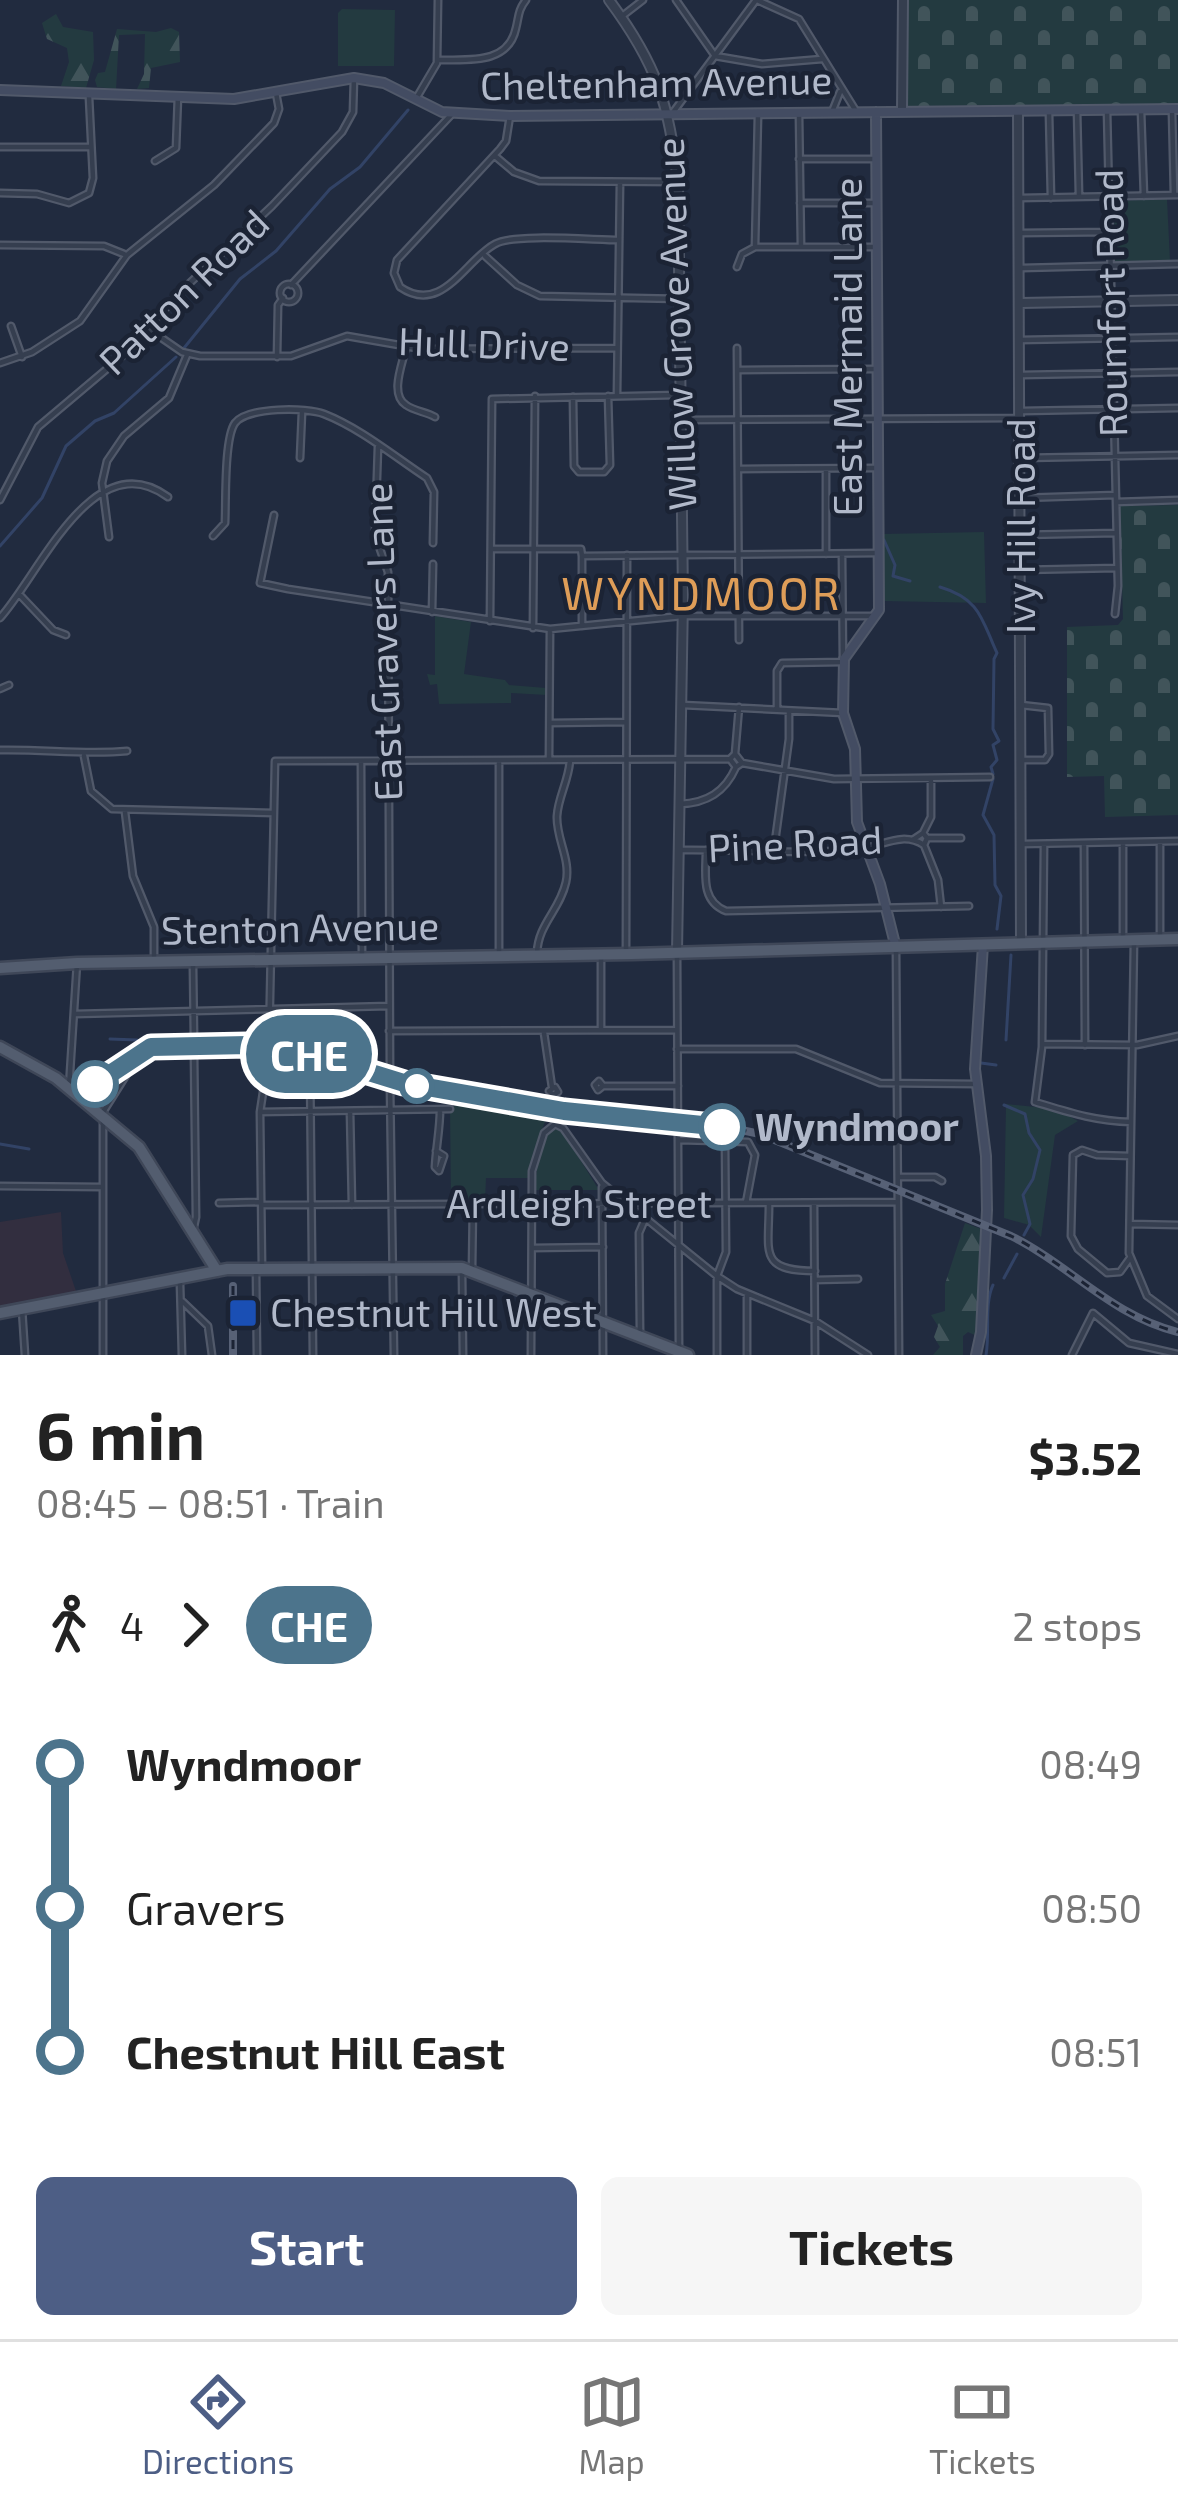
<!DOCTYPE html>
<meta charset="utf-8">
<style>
body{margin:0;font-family:"Exo 2",sans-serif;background:#f6f6f6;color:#222;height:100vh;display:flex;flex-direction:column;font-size:45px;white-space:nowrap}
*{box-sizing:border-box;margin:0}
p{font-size:39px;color:#767676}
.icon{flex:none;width:66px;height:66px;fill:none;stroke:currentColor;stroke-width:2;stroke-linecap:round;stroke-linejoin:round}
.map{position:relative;height:1355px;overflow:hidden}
.side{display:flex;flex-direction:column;background:#fff;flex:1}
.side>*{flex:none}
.badge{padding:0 24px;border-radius:39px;font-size:42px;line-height:78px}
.map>.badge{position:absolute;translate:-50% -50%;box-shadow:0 0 0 6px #fff}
.legs{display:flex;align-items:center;gap:18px;height:132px;padding:0 36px;font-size:39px}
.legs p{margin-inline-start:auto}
.summary{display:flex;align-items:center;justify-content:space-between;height:204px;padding:0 36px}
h1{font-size:66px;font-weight:700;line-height:90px}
.button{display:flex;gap:24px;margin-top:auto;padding:24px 36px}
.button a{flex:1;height:138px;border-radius:18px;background:#4d5e85;color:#fff;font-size:48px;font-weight:700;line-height:138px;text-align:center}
.button a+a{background:#f6f6f6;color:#222}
ul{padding:0 36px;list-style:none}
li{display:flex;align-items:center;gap:42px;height:144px;font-size:45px}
li i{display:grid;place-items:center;width:18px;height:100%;margin:0 15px;background:currentColor}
li i::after{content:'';width:30px;height:30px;margin:-15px;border:9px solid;border-radius:50%;background:#fff}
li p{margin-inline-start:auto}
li:first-child i{background:linear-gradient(#0000 50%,currentColor 0)}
li:last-child i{background:linear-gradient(currentColor 50%,#0000 0)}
.dock{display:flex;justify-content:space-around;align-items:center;height:168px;border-top:3px solid #e0e0e0;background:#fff;font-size:33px;color:#767676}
.dock a{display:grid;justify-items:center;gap:6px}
.dock .on{color:#4d5e85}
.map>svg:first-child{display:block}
.medical{fill:#322e3f}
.forest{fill:url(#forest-firs)}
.cemetery{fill:url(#cemetery-stones)}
.park{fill:#233a40}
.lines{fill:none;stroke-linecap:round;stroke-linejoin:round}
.stream{stroke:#324366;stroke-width:3}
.minor-casing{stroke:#51596a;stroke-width:9}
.tertiary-casing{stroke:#51596a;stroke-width:12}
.secondary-casing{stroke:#51596a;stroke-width:12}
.primary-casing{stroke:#3f4758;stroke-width:15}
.minor{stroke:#353e4f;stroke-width:4.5}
.tertiary{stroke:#353e4f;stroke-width:8}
.secondary{stroke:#434c62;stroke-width:8}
.primary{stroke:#535d6f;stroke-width:10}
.rail-casing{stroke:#576176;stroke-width:8}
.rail{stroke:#1b2334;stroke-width:3;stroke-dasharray:9;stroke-linecap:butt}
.minor-bridge-casing{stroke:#51596a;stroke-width:9;stroke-linecap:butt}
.minor-bridge{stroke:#353e4f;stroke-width:4.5}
.line-1-casing{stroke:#fff;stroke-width:27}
.line-1{stroke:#4c748c;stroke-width:18}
.stop-1-dot{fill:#fff;stroke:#4c748c;stroke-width:6}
.transit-dot{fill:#1a4fb4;stroke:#1b2334;stroke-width:4.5}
.labels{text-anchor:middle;stroke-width:9;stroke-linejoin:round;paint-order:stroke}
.street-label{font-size:39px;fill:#b1b9ca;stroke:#1b2334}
.stop-label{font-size:39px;font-weight:bold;fill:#b1b9ca;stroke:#1b2334;text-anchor:start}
.poi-label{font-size:39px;fill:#b1b9ca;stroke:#1b2334;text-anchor:start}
.quarter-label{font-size:45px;letter-spacing:3px;fill:#de9d58;stroke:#1b2334}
</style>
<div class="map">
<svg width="1178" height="1355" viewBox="0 0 1178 1355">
<defs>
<pattern id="forest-firs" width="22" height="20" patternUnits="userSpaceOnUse" patternTransform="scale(3)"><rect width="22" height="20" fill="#233a40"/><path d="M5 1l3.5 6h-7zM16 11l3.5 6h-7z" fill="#41545a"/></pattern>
<pattern id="cemetery-stones" width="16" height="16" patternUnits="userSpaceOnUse" patternTransform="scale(3)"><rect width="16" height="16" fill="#233a40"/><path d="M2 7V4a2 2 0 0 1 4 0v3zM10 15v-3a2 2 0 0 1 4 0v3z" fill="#41545a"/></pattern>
</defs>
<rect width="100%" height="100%" fill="#212b3f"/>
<path class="medical" d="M61 1212 63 1253 77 1294 0 1309V1222Z"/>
<path class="forest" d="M56 14 63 27 93 32 94 60 86 88 61 86 69 62 67 48 47 39 42 23Z
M171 28 179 32 180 62 151 68 149 88 137 89 144 74 145 34 119 35 116 89 97 87 95 80 98 73 105 72 117 29 156 32Z
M965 1223 984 1230 979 1332 977 1336 968 1332 963 1336V1355H933L940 1347 934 1337 938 1326 931 1315 945 1311V1284Z"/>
<path class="cemetery" d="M906 0H1178V105L907 106Z
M1178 505V815L1105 817 1104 776 1067 777V627L1118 625 1123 619 1120 506Z"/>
<path class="park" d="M342 9 395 10 394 66H338V13Z
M1167 199 1170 261 1115 262 1114 201Z
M984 532 986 603 883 601 882 534Z
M435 616 471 622 464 674 505 680 509 685 546 688 547 695 511 693V703L439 704 437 684 430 685 427 674 435 675Z
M479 1101 548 1114 533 1153 529 1178H486L485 1202H451L450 1106 478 1105Z
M1006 1104 1055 1109 1078 1121 1055 1135 1041 1237 1029 1225 1004 1218Z
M551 1127 561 1129 599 1190H534L540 1149Z"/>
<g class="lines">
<path class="stream" d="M184 348 240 279 276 251 330 189 360 167 408 110
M884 540 895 565 893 576 910 581
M0 546 42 498 66 446 95 421 114 413 176 357
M940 587C981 599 982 621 997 653L994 659 993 729 999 741 993 745 997 760 991 767 993 774
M993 779 983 815 994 835 995 885 1001 896 997 929
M110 1039 137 1040
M1006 1040 1011 955
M981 1063 996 1065
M1004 1105 1025 1114 1029 1133 1040 1150 1033 1179 1023 1195 1030 1224 1024 1235
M0 1144 29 1149
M1004 1278 1017 1254
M986 1355C990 1333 984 1304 993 1285"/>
<g class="minor-casing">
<path id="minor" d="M676 0 715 56
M757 0 799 19 856 111
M621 17 643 0
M715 56 762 64 822 59
M437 60C466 59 508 66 516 28 519 16 518 10 526 0
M417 97 437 63 438 0
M1077 110 1079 195
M1107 110 1118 586 1115 614
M674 111 756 0
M1141 111 1144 196
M1172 111 1174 195
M832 112 840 92
M1049 113 1051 198
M799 114 801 247
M510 116 506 141 500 149 397 260 394 273 400 287C442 316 465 260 495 244 514 233 593 240 619 240
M0 147H89
M495 156 514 172 539 181 678 182
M799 159H877
M155 161 176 148 178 96
M0 193 37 194 69 203 89 193 93 178 89 97
M1020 198 1178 195
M800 203H877
M1020 233 1110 232
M0 245 104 246 124 254
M755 247 758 115
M485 256 517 285 540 296 681 299
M737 267 742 254 755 247H877
M1022 268 1178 264
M280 293a9 9 0 1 1 18 0a9 9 0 1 1-18 0Z
M291 285 452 114
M11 326 22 357
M150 330 182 352 200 356H291L347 336 422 349 617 348
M1020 340 1178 337
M406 347C403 363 389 394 406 405 414 411 427 412 435 417
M737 348 739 640
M277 357 278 305 283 298
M0 363 32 352 80 321 127 255 214 185 274 123 279 109 276 93
M740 370 878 369
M1022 375 1178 372
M617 395 620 183
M573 397 574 466 579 472H604L610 465 608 396
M1022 411 1178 408
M684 420 1020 418
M378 447 375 535 388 572 390 1077
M300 458 302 412
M1022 458 1178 455
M740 469 878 468
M1020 498 1116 495
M0 500 38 427 127 352 178 294 272 206 342 132 353 112 354 78
M1116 502 1178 500
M274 515 260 583 288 589 550 629 682 616H876
M1020 535 1116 533
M213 536 225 523C226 503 224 438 235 423 247 407 307 407 324 414 360 428 395 457 427 478L434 492 433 543
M109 537 102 483 107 461 124 436 169 398 187 355
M491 549H581L582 556 878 553
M826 554V470
M582 556V626
M1020 570 1117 568
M19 594 53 630 66 635
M432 612 433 564
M0 618C40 574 93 442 168 497
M490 621 492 399 677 395
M533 628 535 396
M0 689 9 685
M683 705 843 713
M777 709V671L782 663 843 662 842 555
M550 723 626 722
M0 750C45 749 85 755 127 751
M735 754 739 707
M84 756 91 791 112 809 273 813
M549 760 550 629
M1021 760H1045L1049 754 1048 708 1021 705
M361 761 362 957
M499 761V953
M742 763 834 779 990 777
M680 804C707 803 725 792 736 767
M125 812 133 876 154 927V961
M923 833 931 817V781
M927 838H961
M1084 843 1085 1045
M1160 843V939
M1022 844 1178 841
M1044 844 1042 1047 1035 1102C1068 1112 1094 1121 1131 1122
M924 845 938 880 941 907
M774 849 789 739V712
M680 850C739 849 802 855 860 849 883 846 902 831 924 845L927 838 923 833 914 839
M706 850C706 873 700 901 726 911L969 906
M1123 940V844
M1134 940 1129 1253 1147 1296 1178 1319
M896 948 899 1355
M677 952 679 1349
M537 953C538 924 560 910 566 882 571 859 556 839 557 816 558 797 569 780 570 760
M626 954 627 555
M601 958V1030
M193 966 194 1038
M75 1014 389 1006
M389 1031 677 1030
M544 1033 552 1087
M269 1044 275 761 730 759 735 754 742 763 736 767 730 759
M1042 1044 1137 1045 1178 1036
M677 1049H796L880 1083 976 1084
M310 1065 313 1355
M599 1081 603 1086 598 1090 595 1085Z
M390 1085 394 1355
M603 1086H678
M555 1087 558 1092 553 1095 549 1091Z
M69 1088 77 963
M350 1111 352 1205
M260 1112 450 1109
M680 1140 748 1142 755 1155 746 1203
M436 1151 444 1156 439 1171 435 1167C436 1147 440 1129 440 1110
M898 1177H935L942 1181
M0 1186 102 1187
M602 1187 603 1355
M219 1203 261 1202
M261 1205 898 1202
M769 1205C769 1252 758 1271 815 1271
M814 1205 815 1355
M1130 1224 1178 1225
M193 1231 196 1217 194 1052
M532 1248 603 1247
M1130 1258 1120 1272 1107 1273 1078 1249 1071 1236 1073 1155 1082 1150 1097 1155 1130 1156
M262 1268 260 1112 269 1053
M256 1269 257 1355
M472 1270 473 1204
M462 1271 463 1355
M815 1280 858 1279
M180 1283 182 1355
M747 1295V1355
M183 1302 208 1326 212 1355
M22 1309 25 1355
M640 1332 639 1233 645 1219
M103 1355V1112L130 1069 142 1058 158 1052 194 1051
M531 1355 532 1171 544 1133 555 1124 563 1128 602 1183 717 1276 737 1289 815 1321 868 1355
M717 1355V1276L726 1252 725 1139
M1072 1355 1093 1313 1129 1343 1178 1354"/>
</g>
<g class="tertiary-casing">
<path id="tertiary" d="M609 0C658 66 668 102 678 182L683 599 677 952
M902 110 903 0
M1018 111 1021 942
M1021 303 1178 300"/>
</g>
<g class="secondary-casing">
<path id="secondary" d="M0 90 234 99 354 78 384 83 442 112 510 116 1178 109
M876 112 879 610 844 659 843 713 855 749 857 822 880 884 896 948
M976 1355 981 1332 987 1210 986 1156 975 1069 983 945"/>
</g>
<g class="primary-casing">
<path id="primary" d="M0 968 77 963 632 954 1178 939
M0 1047 56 1078 139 1147 217 1271
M0 1313 227 1269 462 1268 688 1355"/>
</g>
<use href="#minor" class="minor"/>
<use href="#tertiary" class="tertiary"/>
<use href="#secondary" class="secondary"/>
<use href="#primary" class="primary"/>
<g class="rail-casing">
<path id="rail" d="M92 1086 134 1055 154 1046 230 1044 280 1049 417 1086 576 1113 732 1128 760 1134 1011 1236C1070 1265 1112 1316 1178 1332
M233 1286V1355"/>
</g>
<use href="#rail" class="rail"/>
<g class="minor-bridge-casing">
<path id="minor-bridge" d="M194 1038V1048
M269 1053V1044
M390 1077V1085"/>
</g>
<use href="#minor-bridge" class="minor-bridge"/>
</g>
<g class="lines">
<g class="line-1-casing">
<path id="line-1" d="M95 1084 151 1047 248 1045 323 1058 404 1083 564 1111 722 1127"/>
</g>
<use href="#line-1" class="line-1"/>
</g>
<g class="stop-1-dot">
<circle cx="95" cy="1084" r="21"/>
<circle cx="417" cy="1086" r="15"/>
<circle cx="722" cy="1127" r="21"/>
</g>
<rect class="transit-dot" x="228" y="1298" width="30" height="30" rx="6"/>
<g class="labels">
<g class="street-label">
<text transform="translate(656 83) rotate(-1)" y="14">Cheltenham Avenue</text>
<text transform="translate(184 292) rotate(-44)" y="14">Patton Road</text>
<text transform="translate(1111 303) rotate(-91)" y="14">Roumfort Road</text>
<text transform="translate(676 324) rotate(-92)" y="14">Willow Grove Avenue</text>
<text transform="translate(484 344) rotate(2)" y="14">Hull Drive</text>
<text transform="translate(848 347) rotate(-90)" y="14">East Mermaid Lane</text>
<text transform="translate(1021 526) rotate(-90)" y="14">Ivy Hill Road</text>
<text transform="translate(383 642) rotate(-92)" y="14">East Gravers Lane</text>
<text transform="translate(795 844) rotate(-3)" y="14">Pine Road</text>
<text transform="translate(300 928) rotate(-1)" y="14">Stenton Avenue</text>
<text x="579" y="1218">Ardleigh Street</text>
</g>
<g class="stop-label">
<text x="755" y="1141">Wyndmoor</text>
</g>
<g class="poi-label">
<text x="270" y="1327">Chestnut Hill West</text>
</g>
<g class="quarter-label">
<text x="702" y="610">WYNDMOOR</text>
</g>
</g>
</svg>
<b class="badge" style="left:309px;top:1054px;background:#4c748c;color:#fff">CHE</b>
</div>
<section class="side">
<div class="summary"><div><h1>6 min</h1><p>08:45 – 08:51 · Train</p></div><b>$3.52</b></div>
<div class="legs"><svg class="icon" aria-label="walk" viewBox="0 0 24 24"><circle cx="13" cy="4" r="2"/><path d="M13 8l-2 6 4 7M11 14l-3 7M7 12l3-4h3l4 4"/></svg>4<svg class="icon" aria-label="forward" viewBox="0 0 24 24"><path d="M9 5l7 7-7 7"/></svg><b class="badge" style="background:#4c748c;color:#fff">CHE</b><p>2 stops</p></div>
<ul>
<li><i style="color:#4c748c"></i><b>Wyndmoor</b><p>08:49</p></li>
<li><i style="color:#4c748c"></i><span>Gravers</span><p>08:50</p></li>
<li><i style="color:#4c748c"></i><b>Chestnut Hill East</b><p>08:51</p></li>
</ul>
<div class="button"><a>Start</a><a>Tickets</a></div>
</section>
<nav class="dock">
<a class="on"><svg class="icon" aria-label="directions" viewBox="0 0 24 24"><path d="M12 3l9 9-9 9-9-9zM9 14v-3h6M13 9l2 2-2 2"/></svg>Directions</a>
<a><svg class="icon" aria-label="map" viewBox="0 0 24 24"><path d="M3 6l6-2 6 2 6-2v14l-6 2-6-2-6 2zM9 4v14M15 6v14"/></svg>Map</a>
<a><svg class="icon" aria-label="tickets" viewBox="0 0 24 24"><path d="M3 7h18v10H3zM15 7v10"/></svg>Tickets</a>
</nav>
